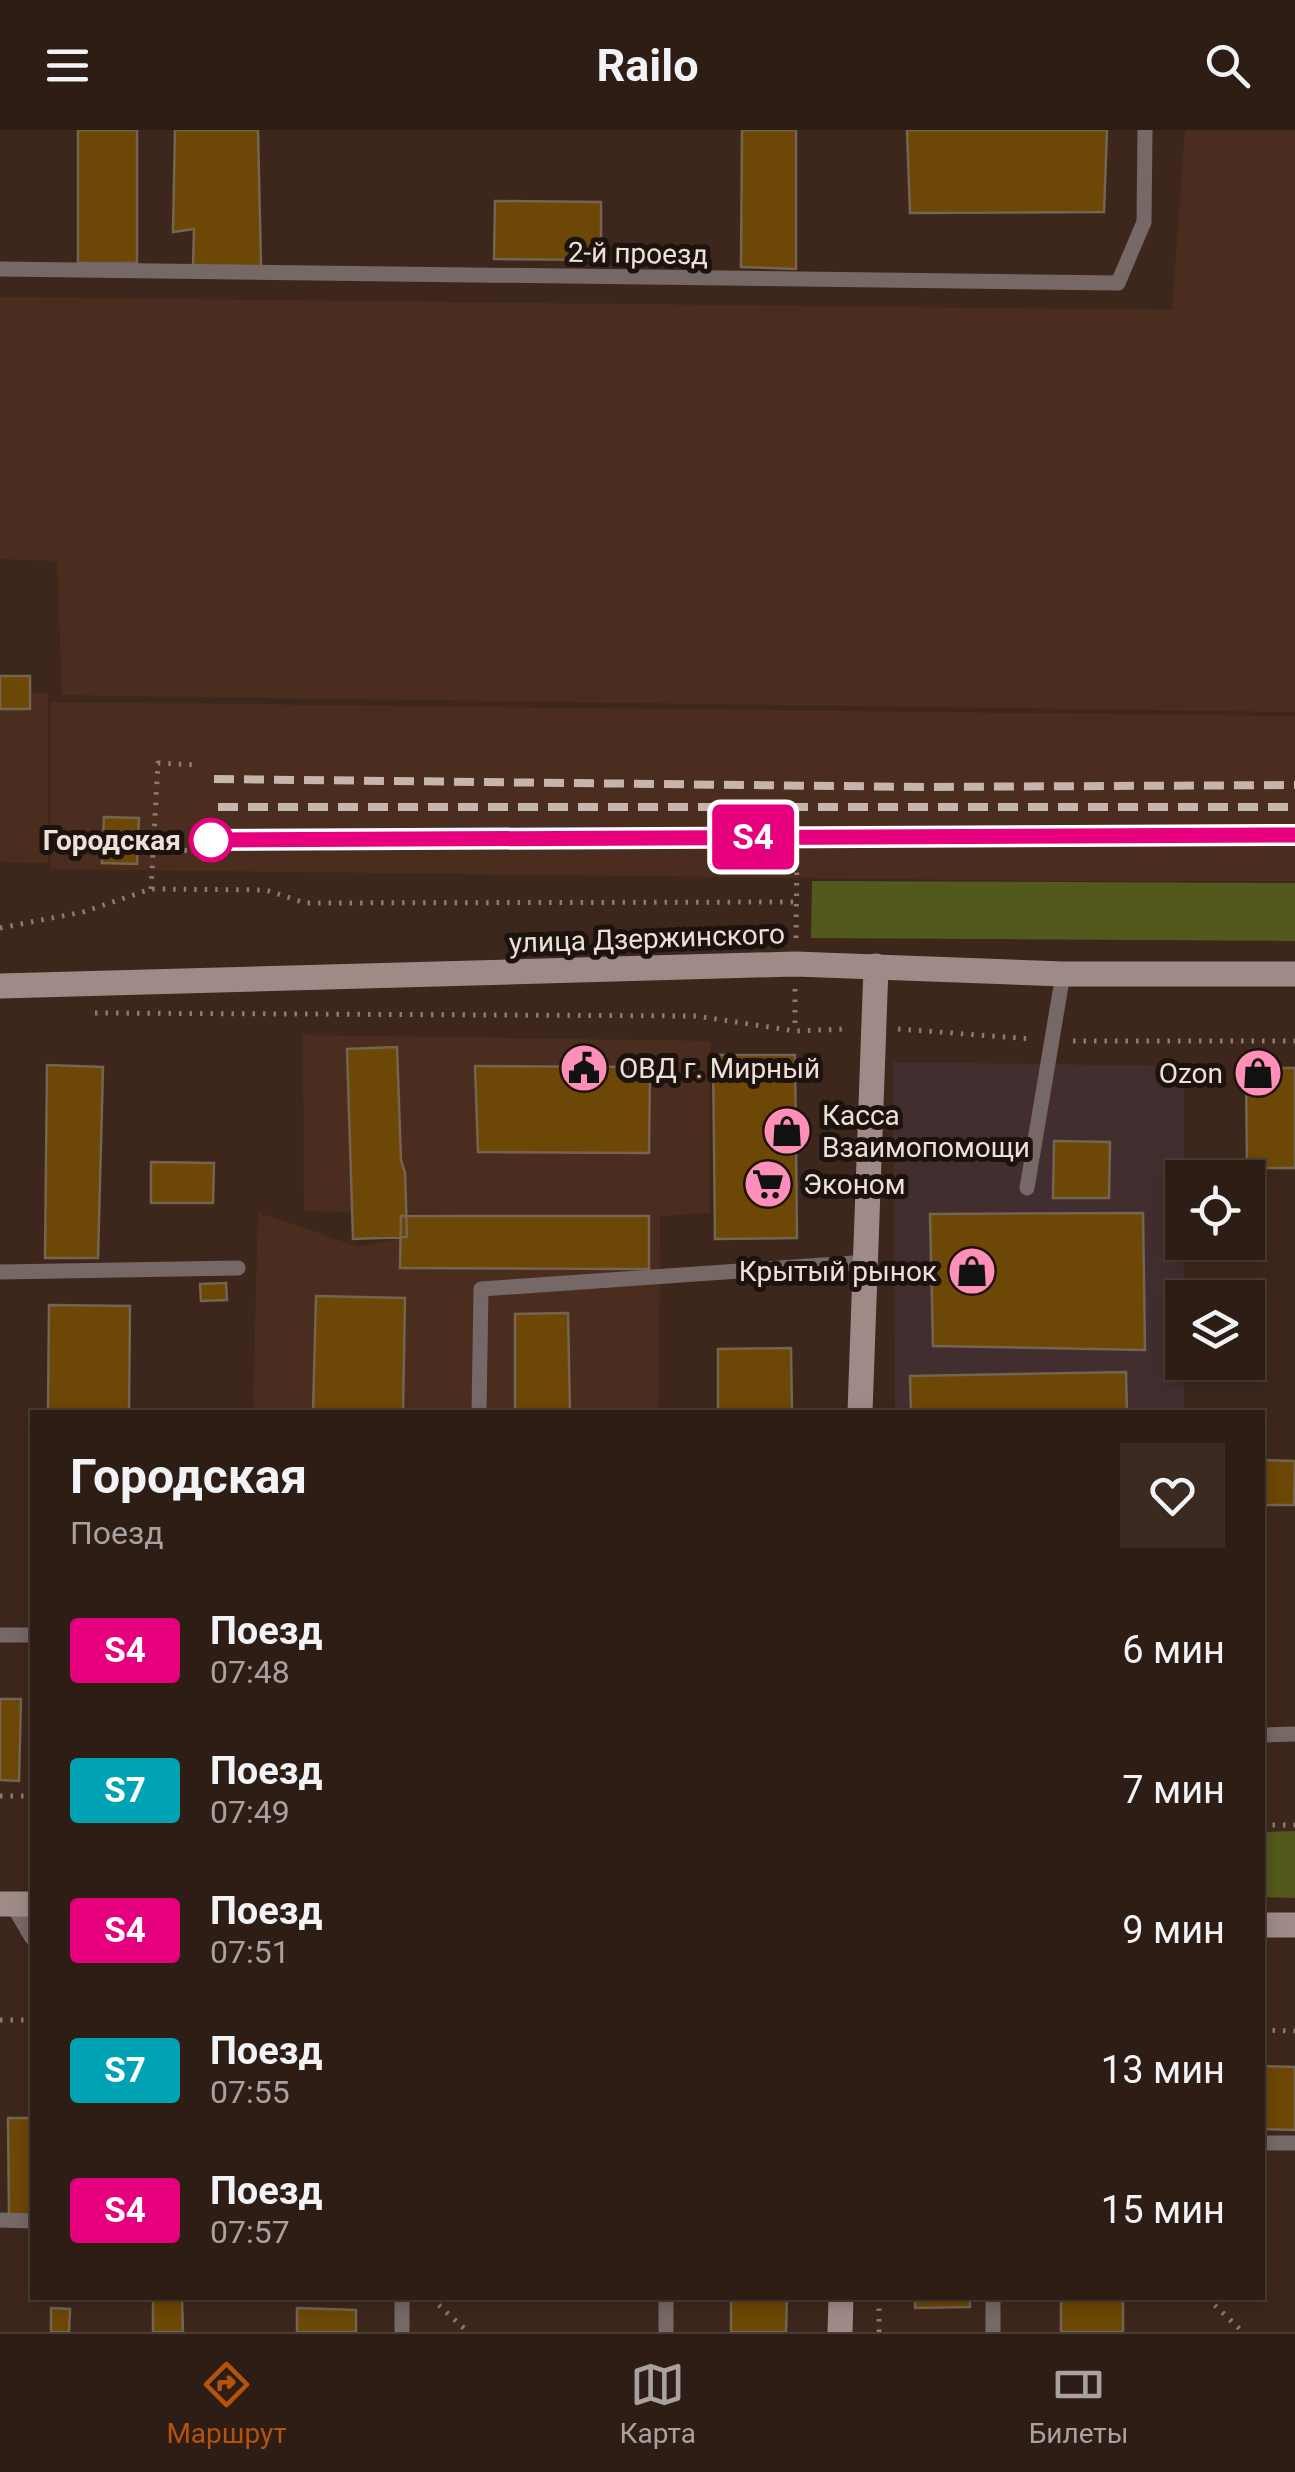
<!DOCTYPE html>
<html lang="ru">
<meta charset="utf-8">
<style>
body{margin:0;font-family:Roboto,sans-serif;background:#3a2a22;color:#f1f3f6;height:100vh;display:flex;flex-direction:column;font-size:38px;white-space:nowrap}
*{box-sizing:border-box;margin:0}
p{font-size:32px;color:#a7a2a0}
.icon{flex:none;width:55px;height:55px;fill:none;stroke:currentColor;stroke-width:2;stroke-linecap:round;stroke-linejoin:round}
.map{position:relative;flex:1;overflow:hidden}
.side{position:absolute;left:30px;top:1280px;width:1235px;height:890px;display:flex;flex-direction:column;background:#2e1d15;border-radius:0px;box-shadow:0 5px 15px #0003,0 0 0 2px #493b34}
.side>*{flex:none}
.badge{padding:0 20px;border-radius:8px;font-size:35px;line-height:65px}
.fabs{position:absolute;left:1165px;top:1030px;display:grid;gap:20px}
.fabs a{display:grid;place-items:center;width:100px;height:100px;border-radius:0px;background:#2e1d15;box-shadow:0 5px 15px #0003,0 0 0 2px #493b34;font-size:50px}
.map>.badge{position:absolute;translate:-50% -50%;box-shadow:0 0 0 5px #fff}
.round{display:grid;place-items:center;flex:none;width:105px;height:105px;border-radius:0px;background:#3a2a22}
.headline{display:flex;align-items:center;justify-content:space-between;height:170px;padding:0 40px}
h1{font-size:48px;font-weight:700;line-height:75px}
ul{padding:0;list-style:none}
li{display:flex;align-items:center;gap:30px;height:140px;padding:0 40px}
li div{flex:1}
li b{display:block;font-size:38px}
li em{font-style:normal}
li .badge{min-width:110px;font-weight:700;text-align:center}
header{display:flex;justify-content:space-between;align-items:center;height:130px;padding:0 40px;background:#2e1d15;font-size:45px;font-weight:700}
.menu{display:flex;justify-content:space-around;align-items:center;height:140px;border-top:2px solid #493b34;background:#2e1d15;font-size:28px;color:#a7a2a0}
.menu a{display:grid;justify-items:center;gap:5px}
.menu .active{color:#b45309}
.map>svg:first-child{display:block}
.commercial{fill:#432e2f}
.built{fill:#4a2d1e}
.green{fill:#53581d}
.building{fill:#6c4706;stroke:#75644f;stroke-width:2.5}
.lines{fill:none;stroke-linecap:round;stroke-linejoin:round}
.path{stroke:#8d7a71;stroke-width:5;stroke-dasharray:2.5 8;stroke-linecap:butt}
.lane{stroke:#766867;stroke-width:15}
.secondary{stroke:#9f8a87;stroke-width:25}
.rail{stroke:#c5b5ad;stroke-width:8;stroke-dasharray:20 10;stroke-linecap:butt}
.line-casing{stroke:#fff;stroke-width:22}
.line{stroke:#e6007e;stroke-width:15}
.stop-dot{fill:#fff;stroke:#e6007e;stroke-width:5}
.labels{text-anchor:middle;stroke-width:10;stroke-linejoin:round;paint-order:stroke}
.street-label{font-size:28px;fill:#eee0d8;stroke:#1d130e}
.stop-label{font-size:28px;font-weight:bold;fill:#eee0d8;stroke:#1d130e;text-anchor:end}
.poi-label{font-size:28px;fill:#eee0d8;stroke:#1d130e;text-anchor:start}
</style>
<header><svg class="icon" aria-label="menu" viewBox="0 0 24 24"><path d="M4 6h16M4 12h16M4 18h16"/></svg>Railo<svg class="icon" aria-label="search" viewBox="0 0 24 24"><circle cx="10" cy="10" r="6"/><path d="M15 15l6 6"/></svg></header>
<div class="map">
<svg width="1295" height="2202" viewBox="0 0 1295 2202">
<rect width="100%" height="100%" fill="#3d271c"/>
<path class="commercial" d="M893 932 1184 936V1282H895Z"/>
<path class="built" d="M1185 0H1295V582L62 565 57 431 0 429V167L1172 180Z
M0 563H48V733L0 732Z
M51 572 1295 586V751H1053L51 739Z
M303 905 710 911V1083L660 1086 659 1282H253L258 1082 358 1117 407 1107 425 1085 457 1084 304 1081Z"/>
<path class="green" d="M812 751 1295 753V811L811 808Z
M1295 1701V1768L1263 1767V1702Z"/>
<path class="building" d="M78 0H137V133H78Z
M175 0H258L261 137H193L194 99 173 102Z
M742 0H796V139L741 137Z
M907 0H1107L1104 82 910 83Z
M495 71 601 72V130L494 129Z
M0 546H30V579H0Z
M104 687 139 688 137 734 102 733Z
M397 917 401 1030 405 1043 407 1107 353 1109 347 919Z
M713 925H795L797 1108 715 1109Z
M47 935 103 937 98 1128H45Z
M475 936 650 937 649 1023 478 1022Z
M1246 938H1295V1038H1247Z
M1054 1011 1110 1012 1109 1068H1053Z
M151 1032 214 1033 213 1073H151Z
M1143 1083 1145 1220 933 1216 930 1084Z
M401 1086H649V1139L400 1138Z
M226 1153 227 1170 201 1171 200 1154Z
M316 1166 405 1168 403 1282H313Z
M49 1175 130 1176 129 1282H48Z
M568 1183 570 1282H515V1184Z
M791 1218 792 1282H718V1219Z
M1126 1242 1127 1282H911L910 1246Z
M1262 1330 1295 1331 1294 1375H1262Z
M0 1569H21L19 1651 0 1650Z
M1262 1936 1295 1937V2000L1262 1999Z
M8 1988H32V2085L9 2084Z
M731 2168H787L786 2202H731Z
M915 2168H970V2177L915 2178Z
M1061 2168H1123V2202H1061Z
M153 2170H182L183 2202H153Z
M51 2178 70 2179 69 2202H51Z
M297 2178 356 2180V2202H297Z"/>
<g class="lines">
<path class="path" d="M153 719 195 721
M151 759 158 633 199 635
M0 798 83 782 151 759 266 760 305 773 797 772
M796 808 797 725
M795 859V901
M95 883 696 886 795 901 848 899
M898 899 1032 909
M1073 911H1295
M0 1666H32
M1262 1695H1295
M0 1890H32
M1262 1900 1295 1901
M431 2168 468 2202
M879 2168V2202
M1207 2168 1243 2202"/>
<path class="lane" d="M0 139 1118 153 1144 92 1145 0
M1027 1058 1063 844
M0 1142 238 1138
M479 1282 481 1159 867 1132
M0 1505H32
M1262 1605 1295 1604
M12 1774 32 1808
M1262 2013H1295
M0 2090 32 2091
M402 2202V2168
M666 2202V2168
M993 2202V2168"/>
<path class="secondary" d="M0 856 795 834 1063 844H1295
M860 1282 876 836
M0 1774H32
M1262 1795H1295
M840 2202 841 2168"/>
<path class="rail" d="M214 649 924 657 1295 655
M218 677H1295
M211 710 1295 705"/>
</g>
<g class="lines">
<g class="line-casing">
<path id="line" d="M211 710 1295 705"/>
</g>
<use href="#line" class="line"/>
</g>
<defs>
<g id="civic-disc" transform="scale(2.5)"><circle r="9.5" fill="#ff8eb9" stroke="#1d130e"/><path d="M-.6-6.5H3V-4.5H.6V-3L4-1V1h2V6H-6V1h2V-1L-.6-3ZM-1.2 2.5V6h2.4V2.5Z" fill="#111"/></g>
<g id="shop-disc" transform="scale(2.5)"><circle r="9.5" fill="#ff8eb9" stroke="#1d130e"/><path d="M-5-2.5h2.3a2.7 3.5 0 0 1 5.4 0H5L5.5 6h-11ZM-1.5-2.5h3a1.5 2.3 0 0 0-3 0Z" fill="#111"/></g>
<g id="supermarket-disc" transform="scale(2.5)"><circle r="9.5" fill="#ff8eb9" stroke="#1d130e"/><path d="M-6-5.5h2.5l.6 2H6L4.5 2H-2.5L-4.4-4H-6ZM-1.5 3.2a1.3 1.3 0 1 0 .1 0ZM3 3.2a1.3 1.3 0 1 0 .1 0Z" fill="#111"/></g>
</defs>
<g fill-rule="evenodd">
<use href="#civic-disc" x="584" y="938"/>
<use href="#shop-disc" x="1258" y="943"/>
<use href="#shop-disc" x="787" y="1001"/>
<use href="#supermarket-disc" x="768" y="1054"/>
<use href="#shop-disc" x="972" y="1141"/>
</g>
<circle class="stop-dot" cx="211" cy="710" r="20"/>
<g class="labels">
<g class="street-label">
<text transform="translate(638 123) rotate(1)" y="10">2-й проезд</text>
<text transform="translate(647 808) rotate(-2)" y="10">улица Дзержинского</text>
</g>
<g class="stop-label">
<text x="181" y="720">Городская</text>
</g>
<g class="poi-label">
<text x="619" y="948">ОВД г. Мирный</text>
<text x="1223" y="953" text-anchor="end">Ozon</text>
<text x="822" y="995">Касса<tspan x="822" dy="32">Взаимопомощи</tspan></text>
<text x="803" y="1064">Эконом</text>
<text x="937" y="1151" text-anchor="end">Крытый рынок</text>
</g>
</g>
</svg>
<div class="fabs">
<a><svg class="icon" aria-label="locate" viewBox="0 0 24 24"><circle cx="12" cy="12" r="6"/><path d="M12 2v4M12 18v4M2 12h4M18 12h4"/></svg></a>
<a><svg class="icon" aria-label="layers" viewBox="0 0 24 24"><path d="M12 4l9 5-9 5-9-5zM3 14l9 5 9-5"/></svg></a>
</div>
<b class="badge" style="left:753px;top:707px;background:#e6007e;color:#fff">S4</b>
<section class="side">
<div class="headline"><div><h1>Городская</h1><p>Поезд</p></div><a class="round"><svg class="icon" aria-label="heart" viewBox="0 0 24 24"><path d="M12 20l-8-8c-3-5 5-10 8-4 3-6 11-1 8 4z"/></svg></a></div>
<ul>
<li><span class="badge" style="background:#e6007e;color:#fff">S4</span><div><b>Поезд</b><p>07:48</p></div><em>6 мин</em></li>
<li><span class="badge" style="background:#00a3b4;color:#fff">S7</span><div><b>Поезд</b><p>07:49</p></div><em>7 мин</em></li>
<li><span class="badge" style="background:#e6007e;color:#fff">S4</span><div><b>Поезд</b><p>07:51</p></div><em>9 мин</em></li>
<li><span class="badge" style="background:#00a3b4;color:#fff">S7</span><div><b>Поезд</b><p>07:55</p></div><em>13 мин</em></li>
<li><span class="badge" style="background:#e6007e;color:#fff">S4</span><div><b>Поезд</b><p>07:57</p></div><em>15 мин</em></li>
</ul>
</section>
</div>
<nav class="menu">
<a class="active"><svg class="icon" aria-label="directions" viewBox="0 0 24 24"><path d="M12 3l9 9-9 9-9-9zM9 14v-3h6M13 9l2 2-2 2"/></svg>Маршрут</a>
<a><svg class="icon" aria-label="map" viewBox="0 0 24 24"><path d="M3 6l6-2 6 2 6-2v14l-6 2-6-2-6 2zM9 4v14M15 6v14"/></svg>Карта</a>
<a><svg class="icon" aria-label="tickets" viewBox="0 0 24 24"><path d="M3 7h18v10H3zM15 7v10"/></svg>Билеты</a>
</nav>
